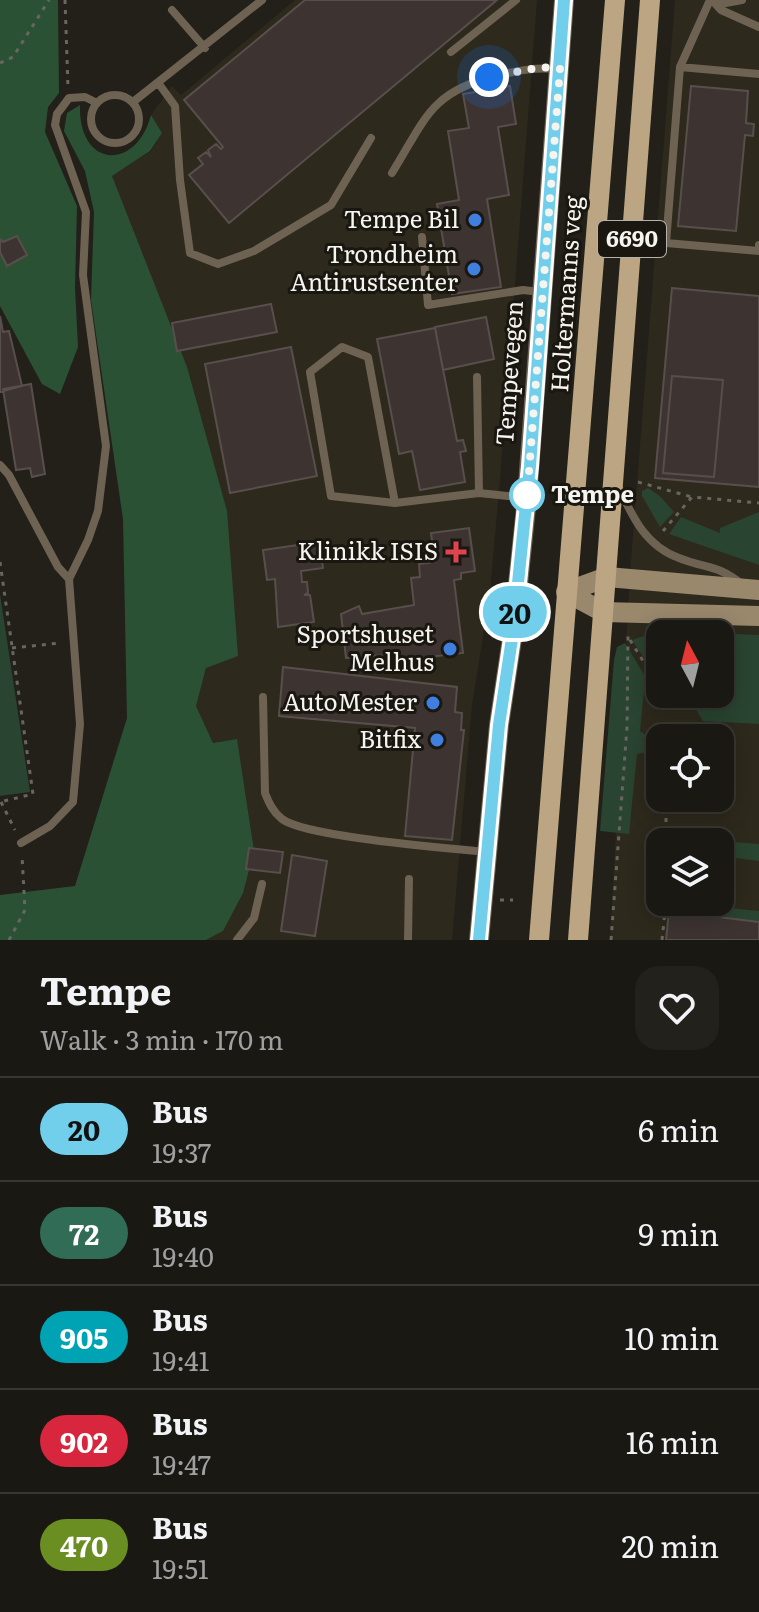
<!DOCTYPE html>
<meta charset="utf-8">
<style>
body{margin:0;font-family:Literata,serif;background:#23211c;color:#f1f3f6;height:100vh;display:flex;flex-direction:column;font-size:30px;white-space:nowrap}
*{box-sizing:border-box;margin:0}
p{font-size:26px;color:#9fa0a0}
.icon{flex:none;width:44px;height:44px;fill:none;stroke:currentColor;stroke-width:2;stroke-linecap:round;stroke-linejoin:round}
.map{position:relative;height:940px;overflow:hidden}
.side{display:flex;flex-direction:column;background:#1a1813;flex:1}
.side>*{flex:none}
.badge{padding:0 16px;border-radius:26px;font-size:28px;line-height:52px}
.needle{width:52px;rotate:353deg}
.fabs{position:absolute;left:646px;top:620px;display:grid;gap:16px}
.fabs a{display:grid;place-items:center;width:88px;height:88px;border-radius:16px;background:#1a1813;box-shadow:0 4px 20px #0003,0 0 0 2px #383733;font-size:40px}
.you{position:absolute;width:40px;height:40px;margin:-20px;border:6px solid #fff;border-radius:50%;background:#1a73e8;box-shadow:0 0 0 12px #1a73e833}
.map>.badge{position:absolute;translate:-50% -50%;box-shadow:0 0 0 4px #fff}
.round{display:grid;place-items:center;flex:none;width:84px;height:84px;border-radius:24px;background:#23211c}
.head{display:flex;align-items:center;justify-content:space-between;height:136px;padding:0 40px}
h1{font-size:38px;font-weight:700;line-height:60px}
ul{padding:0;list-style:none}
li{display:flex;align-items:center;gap:24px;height:104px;padding:0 40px;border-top:2px solid #383733}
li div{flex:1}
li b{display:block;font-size:30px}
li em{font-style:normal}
li .badge{min-width:88px;font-weight:700;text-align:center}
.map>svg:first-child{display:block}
.built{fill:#2d291c;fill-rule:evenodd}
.green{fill:#294430}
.forest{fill:#2b5135}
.building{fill:#3d3432;stroke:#584e4c;stroke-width:2;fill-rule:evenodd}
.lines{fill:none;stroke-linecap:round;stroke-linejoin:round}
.path{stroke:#686660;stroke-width:3;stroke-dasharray:4 6;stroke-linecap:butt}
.service{stroke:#6e6252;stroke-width:8}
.tertiary{stroke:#6e6252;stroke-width:20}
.secondary{stroke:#9a886d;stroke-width:20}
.primary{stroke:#bca582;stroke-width:20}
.line-casing{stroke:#fff;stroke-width:18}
.line{stroke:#71cfeb;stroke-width:12}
.walk{stroke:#f6f4ef;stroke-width:8;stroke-dasharray:0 14.4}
.shop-dot{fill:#3f7fe0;stroke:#191710;stroke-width:3}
.stop-dot{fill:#fff;stroke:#71cfeb;stroke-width:4}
.health-dot{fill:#e0444e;stroke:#191710;stroke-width:3}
.labels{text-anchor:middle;stroke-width:6;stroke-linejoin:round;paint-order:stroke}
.shield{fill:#191710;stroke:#b4b2ac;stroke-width:2}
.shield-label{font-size:22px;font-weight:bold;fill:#f6f4ef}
.poi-label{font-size:24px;fill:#f6f4ef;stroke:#191710;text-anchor:end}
.street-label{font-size:24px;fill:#f6f4ef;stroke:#191710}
.stop-label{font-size:24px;font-weight:bold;fill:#f6f4ef;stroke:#191710;text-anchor:start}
</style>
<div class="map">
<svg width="759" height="940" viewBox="0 0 759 940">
<rect width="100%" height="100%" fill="#222019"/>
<path class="built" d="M295 0H537L500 479 490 592 472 705 452 940H206L223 931 237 739 213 743 196 706 206 668 112 176 151 151 162 133 151 115 172 86 181 95Z
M675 0H759V940H610L630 573ZM660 634H720V694H660ZM660 738H720V798H660ZM660 842H720V902H660Z"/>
<path class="green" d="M648 488 661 497 674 512 660 527 642 496V491Z
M759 512V565L669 534 681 517 720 533V528Z
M0 594 30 792 0 796Z
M691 632 759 635V724L703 721 687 694H720V634H660V682L632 640C651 632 671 633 691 632Z
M625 643 648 681H645L640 731 654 741 653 751 637 754 629 834 600 831 614 660 617 647Z
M671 837 759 844V861L720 856V842H671Z
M670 902 759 911V922L669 911Z"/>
<path class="forest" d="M0 0H58L59 93 48 107 45 132 77 206 75 288 78 347 60 394 42 384 0 306Z
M80 105C78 168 136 172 151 115L162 133 150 151 112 176 187 367 227 511 238 656 206 668 196 706 213 743 237 739 254 851 243 893 223 931 206 940H0V895L75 886 127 718 123 519 91 300 94 212 85 171 64 131 67 113Z"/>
<path class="building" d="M305 0H497L229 223 189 175 203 164 198 158 206 152 211 157 208 150 216 144 221 149 223 147 184 100Z
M510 86 516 124 498 127 509 195 487 199 501 287 452 294 437 204 459 200 448 131 469 128 463 94Z
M691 86 748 91 746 123 754 124 753 136 745 135 736 231 678 226Z
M17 236 27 255 7 266 0 252V239L3 242Z
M672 288 759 296V487L655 478ZM672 376 723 380 714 477 663 473Z
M271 304 277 332 177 351 172 323Z
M0 316 3 332 9 331 22 386 0 392Z
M486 317 494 359 443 370 435 327Z
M435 328 457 441 463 440 466 451 460 452 465 482 420 490 412 451 399 454 377 339Z
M291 347 317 476 230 493 205 364Z
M672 376 723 380 714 477 663 473Z
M31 384 45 474 32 477 30 468 16 470 3 389Z
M469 528 475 571 461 573V579L454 580 463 653 397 661 396 655H387L346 658 341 614 359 606 362 614 414 605 411 578 420 577 419 564 435 562 431 533Z
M319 542 323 568 301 571 302 582H307L308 593 304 595H310L314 622 278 627 275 579 267 580 263 550Z
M283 667 457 687 455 712 462 713 461 730H464L452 840 405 836 415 728 279 716Z
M249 848 283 852 280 873 246 869Z
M292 855 327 861 315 936 281 931Z
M669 911 759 922V940H666Z"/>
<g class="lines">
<path class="path" d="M65 0 68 87
M0 63 13 57 49 0
M638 482 692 497
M663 531 692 497 759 503
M0 562 33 794 0 802
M630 640 660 688
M12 648 60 643
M664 694 665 696
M1 802 15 830
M666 842V817
M500 900H513
M9 940 25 910 22 856
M611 940 627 727 628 636
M662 940 666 902"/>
<path class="service" d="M710 0 680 67 666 243 759 251V245
M712 0 721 10 759 27
M714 0 720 4 742 0
M172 10 205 48
M451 52 516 0
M680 67 759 74
M159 84 175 106 180 180 190 253 218 264 254 251 331 205 371 138
M91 119a24 24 0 1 1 48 0a24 24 0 1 1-48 0Z
M133 102 262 0
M392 173C425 120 430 92 495 76 516 71 535 67 557 69
M422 237 428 305 523 290 541 292
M477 377 479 493
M0 465 9 475 58 567 69 579
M619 488C633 518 646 546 679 558 707 569 717 564 743 585
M395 503 331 496 310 372 342 347 368 357 395 503 479 493 526 498
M263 697 265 793C269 803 273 812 282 819 305 837 449 848 486 852
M21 843 50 826 73 802 80 724 69 579 88 540 98 511 106 446 83 275 86 212 55 125 57 114 69 98 85 97 95 102
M237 940 254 918 262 884
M408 940 409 879"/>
<path class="tertiary" d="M479 940 499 725 513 632 527 498 564 0"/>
<path class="secondary" d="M566 592 603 612 759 616
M566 592 607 577 759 590"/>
<path class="primary" d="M539 940C564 627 591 314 615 0
M578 940 650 0"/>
</g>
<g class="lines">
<g class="line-casing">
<path id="line" d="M479 940 499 725 513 632 530 466 564 0"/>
</g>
<use href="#line" class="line"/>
<path class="walk" d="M489 77 542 67 560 69 527 498V495"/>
</g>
<g class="shop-dot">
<circle cx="475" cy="220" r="8"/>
<circle cx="474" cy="269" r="8"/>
<circle cx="450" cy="649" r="8"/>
<circle cx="433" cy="703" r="8"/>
<circle cx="437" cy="740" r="8"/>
</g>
<circle class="stop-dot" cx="527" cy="495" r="16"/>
<path class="health-dot" d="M452 540h8v8h8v8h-8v8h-8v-8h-8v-8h8z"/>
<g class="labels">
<rect class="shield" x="598" y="221" width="68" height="36" rx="6"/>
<g class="shield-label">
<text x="632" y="247">6690</text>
</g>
<g class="poi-label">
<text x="459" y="228">Tempe Bil</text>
<text x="458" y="263">Trondheim<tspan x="458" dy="28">Antirustsenter</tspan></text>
<text x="438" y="560">Klinikk ISIS</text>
<text x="434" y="643">Sportshuset<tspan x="434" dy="28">Melhus</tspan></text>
<text x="417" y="711">AutoMester</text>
<text x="421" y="748">Bitfix</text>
</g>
<g class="street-label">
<text transform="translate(567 294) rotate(-86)" y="8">Holtermanns veg</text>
<text transform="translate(510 373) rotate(-86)" y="8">Tempevegen</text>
</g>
<g class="stop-label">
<text x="551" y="503">Tempe</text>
</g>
</g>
</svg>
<div class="fabs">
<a><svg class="needle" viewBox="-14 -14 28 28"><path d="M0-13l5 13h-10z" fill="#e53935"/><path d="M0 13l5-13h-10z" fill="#9fa0a0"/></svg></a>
<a><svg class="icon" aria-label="locate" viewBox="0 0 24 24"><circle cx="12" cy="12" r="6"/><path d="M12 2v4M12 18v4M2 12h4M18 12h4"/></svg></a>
<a><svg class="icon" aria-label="layers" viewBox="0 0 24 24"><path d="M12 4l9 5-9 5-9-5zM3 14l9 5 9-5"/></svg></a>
</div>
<div class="you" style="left:489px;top:77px"></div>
<b class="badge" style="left:515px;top:612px;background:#71cfeb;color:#111">20</b>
</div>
<section class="side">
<div class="head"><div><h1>Tempe</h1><p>Walk · 3 min · 170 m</p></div><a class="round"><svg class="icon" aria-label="heart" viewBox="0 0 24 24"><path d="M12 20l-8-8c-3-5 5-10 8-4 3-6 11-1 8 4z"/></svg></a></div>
<ul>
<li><span class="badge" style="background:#71cfeb;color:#111">20</span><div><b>Bus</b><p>19:37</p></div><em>6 min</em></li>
<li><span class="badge" style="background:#306c56;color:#fff">72</span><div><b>Bus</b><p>19:40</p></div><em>9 min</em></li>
<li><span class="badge" style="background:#00a3b4;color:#fff">905</span><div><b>Bus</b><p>19:41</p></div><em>10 min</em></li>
<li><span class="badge" style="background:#d7263d;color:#fff">902</span><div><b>Bus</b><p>19:47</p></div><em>16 min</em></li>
<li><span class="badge" style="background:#6b8e23;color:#fff">470</span><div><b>Bus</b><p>19:51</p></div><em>20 min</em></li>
</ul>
</section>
